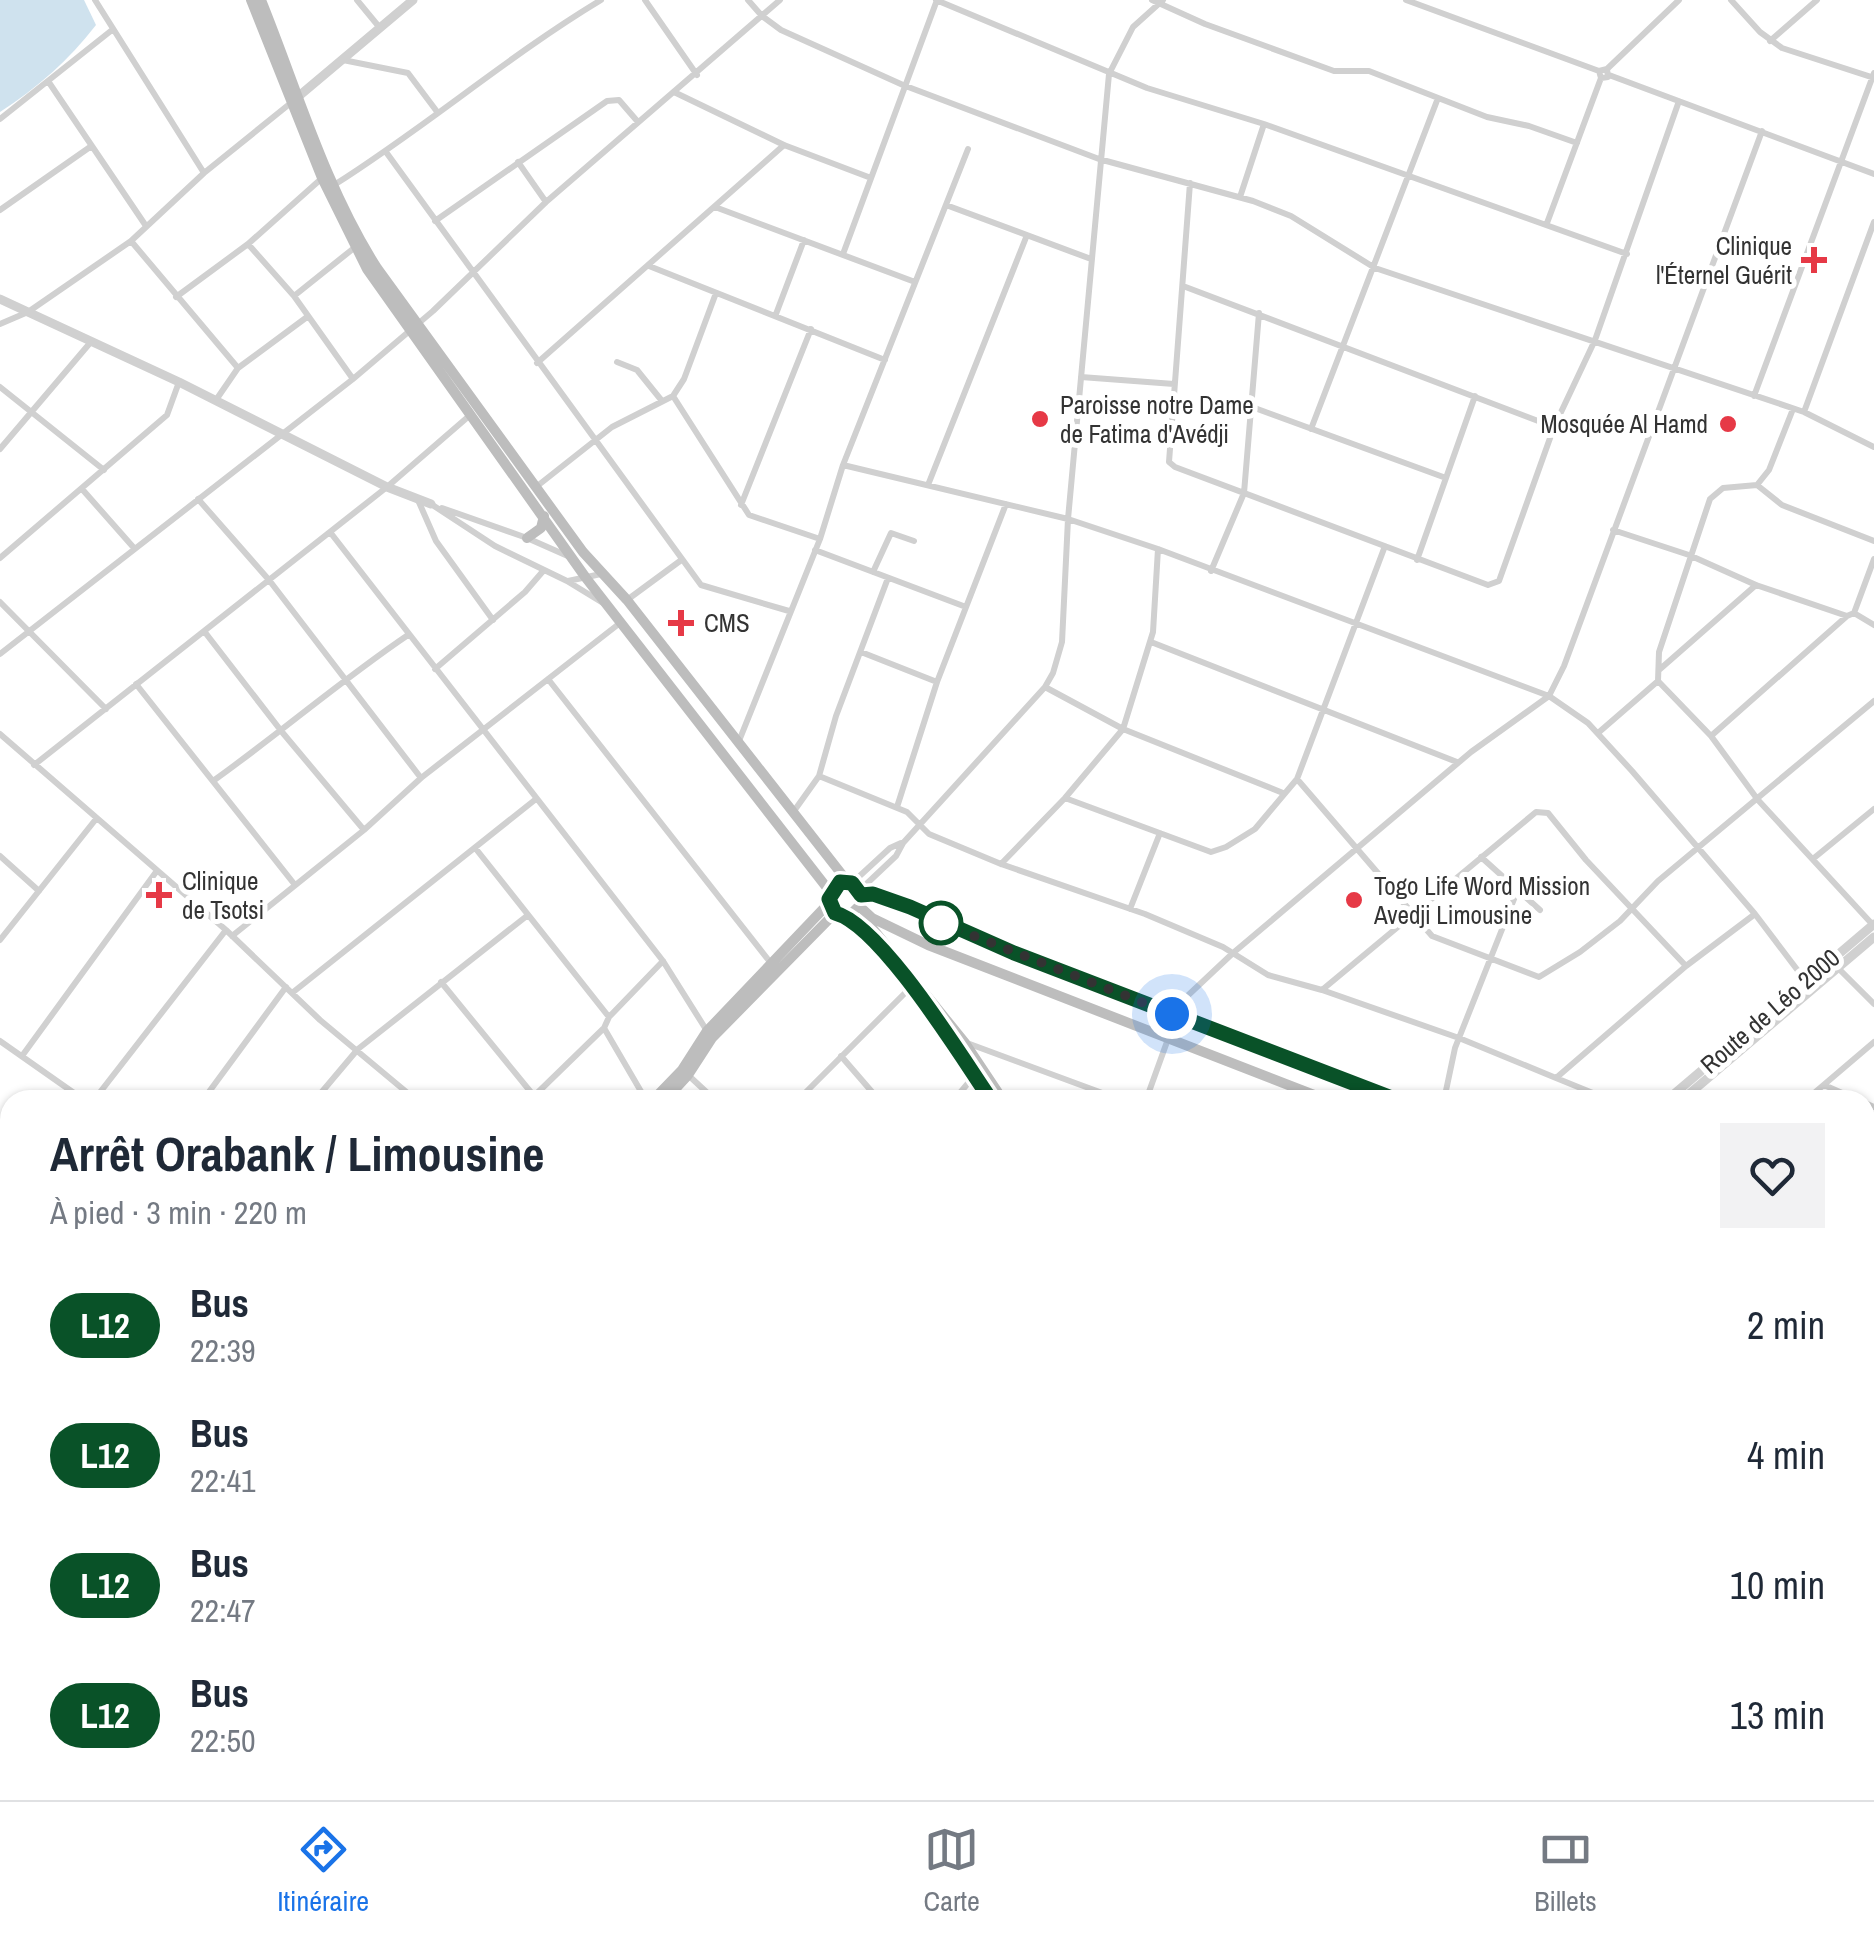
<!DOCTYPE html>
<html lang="fr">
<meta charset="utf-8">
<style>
body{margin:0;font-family:"Archivo Narrow",sans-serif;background:#f2f2f3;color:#1f2937;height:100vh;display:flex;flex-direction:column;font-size:38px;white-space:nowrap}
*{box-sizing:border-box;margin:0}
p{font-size:32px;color:#747a83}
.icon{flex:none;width:55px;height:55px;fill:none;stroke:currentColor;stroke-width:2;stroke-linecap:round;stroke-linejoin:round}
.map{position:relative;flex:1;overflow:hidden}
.side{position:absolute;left:0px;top:1090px;width:1875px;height:710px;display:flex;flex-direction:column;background:#fff;border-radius:30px 30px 0 0;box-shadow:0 2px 8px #0004}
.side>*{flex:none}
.badge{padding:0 20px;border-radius:32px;font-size:35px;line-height:65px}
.you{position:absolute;width:50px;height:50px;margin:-25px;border:8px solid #fff;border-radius:50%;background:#1a73e8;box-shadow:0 0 0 15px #1a73e833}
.map>.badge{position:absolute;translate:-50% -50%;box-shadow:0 0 0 5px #fff}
.round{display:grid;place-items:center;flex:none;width:105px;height:105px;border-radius:0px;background:#f2f2f3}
.headline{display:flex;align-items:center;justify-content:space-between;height:170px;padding:0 50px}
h1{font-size:48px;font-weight:800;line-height:75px}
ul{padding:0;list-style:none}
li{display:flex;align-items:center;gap:30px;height:130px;padding:0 50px}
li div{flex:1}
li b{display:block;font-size:38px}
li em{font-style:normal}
li .badge{min-width:110px;font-weight:700;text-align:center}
.menu{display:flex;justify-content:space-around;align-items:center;height:140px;border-top:2px solid #e0e1e3;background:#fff;font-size:28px;color:#747a83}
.menu a{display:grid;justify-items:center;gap:5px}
.menu .selected{color:#1a73e8}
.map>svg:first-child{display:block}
.water{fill:#cfe2ee}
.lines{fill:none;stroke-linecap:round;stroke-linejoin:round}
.minor{stroke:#d0d0d0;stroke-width:6}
.tertiary{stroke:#d0d0d0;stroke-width:9}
.secondary{stroke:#bdbdbd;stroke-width:10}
.line-casing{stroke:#fff;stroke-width:22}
.line{stroke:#095228;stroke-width:15}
.walk{stroke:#333;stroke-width:10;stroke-dasharray:0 18}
.poi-dot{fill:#e63946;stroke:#fff;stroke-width:4}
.stop-dot{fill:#fff;stroke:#095228;stroke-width:5}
.labels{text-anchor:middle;stroke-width:10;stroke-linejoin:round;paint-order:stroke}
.poi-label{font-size:25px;fill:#333;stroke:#fff;text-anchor:start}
.street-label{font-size:25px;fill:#333;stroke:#fff}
</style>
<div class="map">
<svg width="1874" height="1800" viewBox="0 0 1874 1800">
<rect width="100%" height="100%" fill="#fff"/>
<path class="water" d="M0 0H84L96 25C70 59 36 89 0 112Z"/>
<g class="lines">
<path class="minor" d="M95 0 204 173
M357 0 380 28
M645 0 697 75
M748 0 762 16 781 30 903 85 1099 159 1253 201 1291 216 1375 268 1804 412 1874 447
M936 0 1147 88 1264 124 1627 254
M1152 0 1205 24 1334 71H1369L1487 117 1529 126 1577 143
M1406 0 1599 71
M1731 0 1760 32 1782 48 1874 78
M1770 41 1817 0
M343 60 408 73 438 113
M1607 69 1679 0
M1609 75 1874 174
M48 81 146 226
M676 93 784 145 871 178
M0 119 112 30
M386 152 701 585 789 611
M518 162 546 202
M1190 183 1169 462 1175 467 1488 585 1499 581 1554 427 1595 340 1679 101
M334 185C426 127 508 56 601 0
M1240 197 1264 124
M946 205 1091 259
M715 207 915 282
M0 210 90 147
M435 221 607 101 619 100 638 122
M1547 223 1601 78 1599 71 1607 69 1608 77 1601 78
M131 241 238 368 216 400
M248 244 294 296 353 379
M843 254 937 0
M649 266 885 360
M1183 286 1554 427
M294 296 354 248
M176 297 248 244 321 179
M776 314 804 240
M0 324 28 312 131 241 204 173 292 102
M617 362 637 370 662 401
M537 363 784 145
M238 368 307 317
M1081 377 1174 384
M0 387 104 470
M673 396 749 515 820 539
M1754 396 1874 73
M1252 407 1446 478
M1793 409 1769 470 1757 485 1723 488 1710 499 1659 652 1658 681 1711 736 1758 800 1873 925
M1804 412 1874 222
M1311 429 1438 98
M0 449 90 343
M843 465 1068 519 1158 549 1549 696 1588 723 1632 771 1755 914 1805 980
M928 485 1027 235
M1757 485 1782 505 1874 541
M536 487 612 427 673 396 684 379 716 293
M82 489 134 548
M198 499 269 580 421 778
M418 500 436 541 493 620
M431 504 495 546 567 581 603 603
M741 505 811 329
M442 508 527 538 570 557
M1613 530 1689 555 1756 585 1847 616 1854 613 1874 625
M330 532 663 961 707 1031
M815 550 966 607
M0 558 167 415 179 382
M1417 560 1475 396
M1211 571 1244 493 1259 313
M873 572 891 533 914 541
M568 581 601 574
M627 600 680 561
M0 602 106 709
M1854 613 1874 559
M204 631 282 732 364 830
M1151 642 1457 762
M861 652 937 682
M0 654 353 379 433 311 546 202 780 0
M435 669 525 592 544 570
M1659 670 1756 585
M548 679 770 962
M136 684 295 885
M1045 687 1123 729 1283 793
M1598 733 1658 681
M0 734 226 930 320 1020 416 1100
M1711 736 1847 616
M739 741 820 539 843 465 968 149
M34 765 387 487 469 416
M819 776 907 812 929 834 1001 864 1145 914 1223 947 1268 975 1322 990 1536 812 1548 813 1586 860 1686 966 1556 1078 1459 1038 1322 990
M1297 779 1432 936 1539 977 1580 952 1620 921 1658 881 1874 701
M213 781C279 734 340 681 408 635
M1065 798 1211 852 1226 847 1255 829 1297 779 1385 546
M897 807 937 682 1006 504
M794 811 819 776 836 716 888 578
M476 849 609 1017
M0 856 39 891
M1481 857 1540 910
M1814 858 1874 809
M1001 864 1065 798 1123 729 1153 632 1158 549
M852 883 890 848 901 843
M860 890 896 856 903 843 1045 687 1053 673 1062 642 1068 519 1109 74 1133 27 1163 0
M1130 909 1160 833
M232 936 364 830 421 778 620 623
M0 940 96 819
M1686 966 1755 914
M1837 967 1874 1004
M441 982 534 1096
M292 993 536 799
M604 1028 646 1100
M1151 1032 1160 1014 1182 1001 1233 953 1471 752 1549 696 1564 666 1762 131
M0 1041 84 1100
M967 1043 1105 1094 1108 1100
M22 1056 156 872
M841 1056 879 1100
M687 1074 715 1100
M1556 1078 1610 1100
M1824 1085 1858 1100
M94 1100 226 930
M203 1100 286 987
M315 1100 358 1049 528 915
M530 1100 604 1028 609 1017 663 961
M798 1100 911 987
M954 1100 974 1076
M1146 1100 1168 1039 1178 1025 1182 1003
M1444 1100 1455 1048 1518 889
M1806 1100 1874 1042
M1865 1103 1874 1107
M0 1161 10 1169
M1865 1192 1874 1196
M0 1222 10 1208
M1865 1327 1872 1310
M0 1334 10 1333
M1865 1400 1874 1404
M0 1426 10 1425
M1865 1489 1874 1493
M0 1504 10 1493
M0 1517 10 1528
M1865 1550 1874 1526
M0 1644H10
M1865 1681 1874 1682
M40 1790 41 1800
M127 1790 129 1800
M559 1790V1800
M809 1790 848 1800
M1208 1790 1230 1800
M1329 1790 1330 1800
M1415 1790V1800
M1612 1790 1613 1800
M1686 1790 1716 1800
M360 1800 363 1790
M427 1800 430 1790
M478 1800V1790
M785 1800 788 1790
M994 1800 996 1790
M1001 1800 1037 1790
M1066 1800 1071 1790
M1144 1800 1150 1790"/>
<path class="tertiary" d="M293 101 413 0
M0 299 179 382 387 487 431 504
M1667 1100 1874 924
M1682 1100 1874 937
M1865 1782 1874 1785
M1503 1790V1800
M1512 1790V1800"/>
<path class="secondary" d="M251 0 322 178 367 269 586 578 831 893
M261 0C297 89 325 187 377 268L583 552 627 600 847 881 860 890 859 906 848 917
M527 538 541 528 544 516
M861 895 873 894 910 907 1014 953 1397 1100
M829 903 835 913C881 925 962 1057 991 1100
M859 906 872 918 928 945 1327 1100
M864 918 965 1043 1003 1100
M653 1100 682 1070 707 1031 829 903 836 886 847 881
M665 1100 688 1075 712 1038 835 913
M1865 1277 1874 1281
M1865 1306 1874 1309
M0 1750 10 1745
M0 1763 10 1759
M1242 1790 1243 1800
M1250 1790 1251 1800"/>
</g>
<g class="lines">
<g class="line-casing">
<path id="line" d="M991 1100C962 1058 881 925 835 913L829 899 840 882 852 883 861 895 873 894 910 907 1014 953 1397 1100"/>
</g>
<use href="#line" class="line"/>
<path class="walk" d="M941 923 1172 1014"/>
</g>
<g class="poi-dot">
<path d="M1809 245h10v10h10v10h-10v10h-10v-10h-10v-10h10z"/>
<circle cx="1040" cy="419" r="10"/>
<circle cx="1728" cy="424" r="10"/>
<path d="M676 608h10v10h10v10h-10v10h-10v-10h-10v-10h10z"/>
<path d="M154 880h10v10h10v10h-10v10h-10v-10h-10v-10h10z"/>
<circle cx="1354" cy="900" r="10"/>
</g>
<circle class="stop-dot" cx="941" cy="923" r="20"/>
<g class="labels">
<g class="poi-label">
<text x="1792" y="255" text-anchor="end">Clinique<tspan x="1792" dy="29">l'Éternel Guérit</tspan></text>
<text x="1060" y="414">Paroisse notre Dame<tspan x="1060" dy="29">de Fatima d'Avédji</tspan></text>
<text x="1708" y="433" text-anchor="end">Mosquée Al Hamd</text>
<text x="704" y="632">CMS</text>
<text x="182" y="890">Clinique<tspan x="182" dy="29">de Tsotsi</tspan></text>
<text x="1374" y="895">Togo Life Word Mission<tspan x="1374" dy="29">Avedji Limousine</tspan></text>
</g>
<g class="street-label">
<text transform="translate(1770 1011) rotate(-41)" y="9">Route de Léo 2000</text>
</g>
</g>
</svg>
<div class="you" style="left:1172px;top:1014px"></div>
<section class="side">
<div class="headline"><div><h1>Arrêt Orabank / Limousine</h1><p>À pied · 3 min · 220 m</p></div><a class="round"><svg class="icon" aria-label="heart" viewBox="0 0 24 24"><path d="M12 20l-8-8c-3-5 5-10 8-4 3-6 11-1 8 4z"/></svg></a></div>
<ul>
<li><span class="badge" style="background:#095228;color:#fff">L12</span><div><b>Bus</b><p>22:39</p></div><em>2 min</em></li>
<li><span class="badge" style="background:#095228;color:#fff">L12</span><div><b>Bus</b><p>22:41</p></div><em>4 min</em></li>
<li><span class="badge" style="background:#095228;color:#fff">L12</span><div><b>Bus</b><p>22:47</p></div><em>10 min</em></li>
<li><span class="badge" style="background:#095228;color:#fff">L12</span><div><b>Bus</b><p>22:50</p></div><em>13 min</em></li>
</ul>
</section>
</div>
<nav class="menu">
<a class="selected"><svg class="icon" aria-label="directions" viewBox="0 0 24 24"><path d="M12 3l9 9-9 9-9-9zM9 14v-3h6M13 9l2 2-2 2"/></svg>Itinéraire</a>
<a><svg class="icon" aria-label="map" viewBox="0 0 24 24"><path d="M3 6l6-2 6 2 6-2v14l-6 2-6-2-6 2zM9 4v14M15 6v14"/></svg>Carte</a>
<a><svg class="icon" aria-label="tickets" viewBox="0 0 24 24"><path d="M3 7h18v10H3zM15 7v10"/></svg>Billets</a>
</nav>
